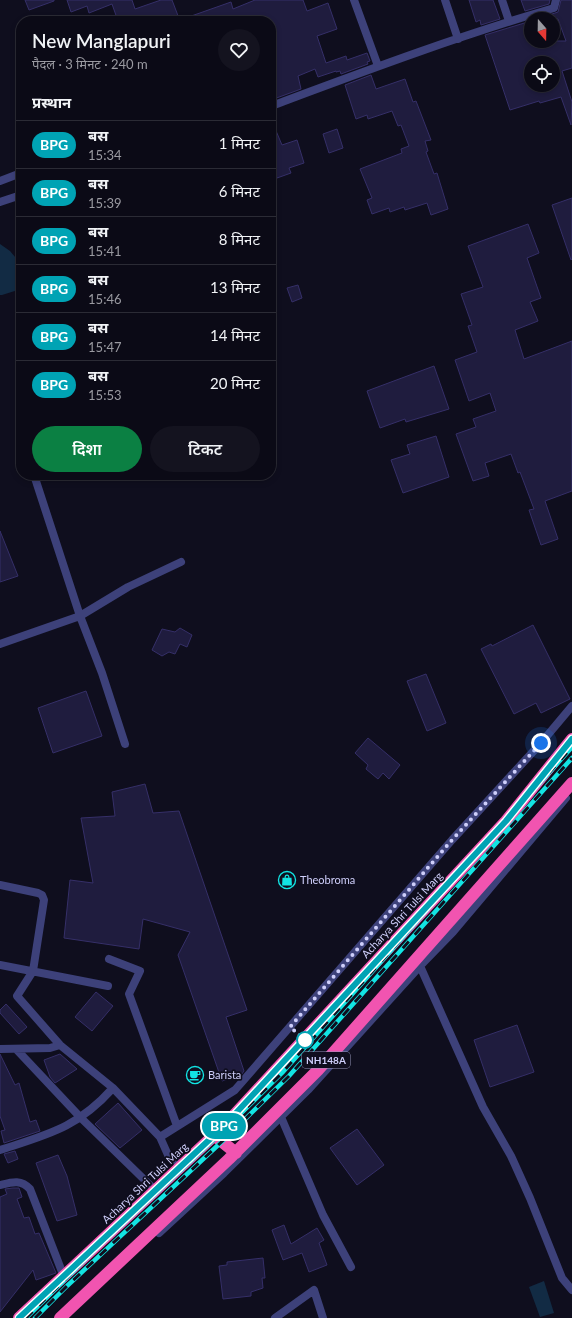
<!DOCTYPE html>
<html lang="hi">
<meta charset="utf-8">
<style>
body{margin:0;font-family:Lato,"Noto Sans Devanagari",sans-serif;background:#14131f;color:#f1f3f6;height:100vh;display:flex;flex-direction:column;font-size:15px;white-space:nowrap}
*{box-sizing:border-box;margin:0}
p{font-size:13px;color:#9a9aa1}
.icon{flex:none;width:22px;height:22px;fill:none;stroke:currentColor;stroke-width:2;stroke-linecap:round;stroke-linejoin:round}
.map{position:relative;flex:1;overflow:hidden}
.details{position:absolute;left:16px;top:16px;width:260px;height:464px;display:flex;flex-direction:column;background:#0b0a16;border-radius:16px;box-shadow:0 2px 6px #0003,0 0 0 1px #2b2b35}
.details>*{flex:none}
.badge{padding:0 8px;border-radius:13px;font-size:14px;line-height:26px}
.needle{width:26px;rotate:160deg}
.fabs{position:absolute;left:524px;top:12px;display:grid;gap:8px}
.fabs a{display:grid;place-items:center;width:36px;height:36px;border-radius:50%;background:#0b0a16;box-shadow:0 2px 6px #0003,0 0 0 1px #2b2b35;font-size:20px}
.you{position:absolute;width:20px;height:20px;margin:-10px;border:3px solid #fff;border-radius:50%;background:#1a73e8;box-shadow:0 0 0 6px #1a73e833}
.map>.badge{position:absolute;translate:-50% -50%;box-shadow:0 0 0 2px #fff}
h2{padding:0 16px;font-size:15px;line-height:36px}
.round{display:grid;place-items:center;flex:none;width:42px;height:42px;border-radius:21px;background:#14131f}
.overview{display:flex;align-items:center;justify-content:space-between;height:68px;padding:0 16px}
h1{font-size:19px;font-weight:600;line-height:30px}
.button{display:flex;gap:8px;margin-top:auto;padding:8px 16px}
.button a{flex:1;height:46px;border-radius:24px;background:#0b8043;color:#fff;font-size:16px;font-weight:600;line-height:46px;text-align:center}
.button a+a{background:#14131f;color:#f1f3f6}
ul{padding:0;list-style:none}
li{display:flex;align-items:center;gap:12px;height:48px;padding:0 16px;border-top:1px solid #2b2b35}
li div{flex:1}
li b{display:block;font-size:15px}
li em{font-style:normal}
li .badge{min-width:44px;font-weight:700;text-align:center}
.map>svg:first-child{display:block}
.water{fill:#122b44}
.building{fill:#1f1c3e;stroke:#352f68;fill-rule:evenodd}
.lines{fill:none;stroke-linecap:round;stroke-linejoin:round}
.street{stroke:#3d417a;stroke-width:8}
.highway{stroke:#f154b0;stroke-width:12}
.rail-casing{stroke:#12e4e3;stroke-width:4.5}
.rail{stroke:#0f0e1e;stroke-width:3;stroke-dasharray:9;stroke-linecap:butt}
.line-casing{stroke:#fff;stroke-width:9}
.line{stroke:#00a3b4;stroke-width:6}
.walk{stroke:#cfcffb;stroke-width:4;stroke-dasharray:0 7.2}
.stop-dot{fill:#fff;stroke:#00a3b4;stroke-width:2}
.labels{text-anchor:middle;stroke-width:3.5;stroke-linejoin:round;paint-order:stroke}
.shield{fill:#0f0e1e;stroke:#9595b9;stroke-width:1}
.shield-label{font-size:10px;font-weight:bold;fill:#cfcffb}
.poi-label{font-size:11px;fill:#cfcffb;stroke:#0f0e1e;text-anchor:start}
.street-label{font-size:11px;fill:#cfcffb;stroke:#0f0e1e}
</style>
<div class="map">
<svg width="572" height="1318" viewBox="0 0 572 1318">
<rect width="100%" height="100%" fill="#0f0e1e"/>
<path class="water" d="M0 244 10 251 21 264V289L2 295H0Z
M544 1281 554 1313 540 1317 529 1287Z"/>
<path class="building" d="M25 0H54V1L29 10Z
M67 0H132L135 9 161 0H172L180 21H118L112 4 89 13 87 6 71 12Z
M255 0H303L307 11 328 3 337 29 317 36 326 63 346 56 347 60 367 53 370 61 367 62 368 64 341 74 340 71 336 72V71L318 77 315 69 298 76 301 89 271 100V21L180 20 231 2 233 9Z
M469 0H493L500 19 481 25 480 20 476 22Z
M521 0H550L549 4 525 11Z
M561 0H572V68L562 71 572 102 571 125 561 97 540 103 539 101 510 110 485 35 531 21V41H566L558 19H537L558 12ZM531 63H553V85H531Z
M371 75 376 89 405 79 413 102 416 101 431 140 425 141 428 151 426 152 434 174 437 173 448 209 431 215 427 203 405 210 404 207 390 212 389 208 372 214 367 200 372 198 360 169 402 153 401 149 409 146 401 125 398 126 392 111 368 119 367 115 356 119 345 85Z
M271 119 282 145 297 140 304 163 289 168 291 173 277 178 271 163Z
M337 129 343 148 329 153 323 134Z
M572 198V259L571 260 552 205Z
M528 224 539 253 527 258 541 298 530 302 538 321 515 330 524 359 572 341V491L545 501 558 539 541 545 529 510 534 509 520 472 518 473 511 454 485 463 489 476 473 481 456 434 476 427 473 419 496 411 490 393 469 401 455 360 477 352 468 326 472 325 461 294 483 287 468 246Z
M298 285 302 298 292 302 287 288Z
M434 366 449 409 406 422 405 419 380 428 367 391Z
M436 436 449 477 403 493 391 460 410 454 407 445Z
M0 531 18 576 0 582Z
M533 625 570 699 541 713 536 703 514 714 481 649 491 644 492 646Z
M180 628 192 635 187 647 180 644 175 654 169 652 162 656 152 650 162 629 175 632Z
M426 674 446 723 427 731 407 681Z
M86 691 102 736 53 753 38 708Z
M368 738 400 765 389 779 383 773 378 779 366 769 368 765 355 753Z
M145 784 153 813 179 811 247 1010 226 1017 244 1071 241 1075 222 1081 178 955 190 932 143 919 139 949 64 938 70 880 93 883 81 818 115 816 112 792Z
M96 992 113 1006 92 1031 75 1017Z
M6 1004 27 1027 19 1034 0 1013V1010Z
M517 1025 534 1072 490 1087 474 1040Z
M0 1054 15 1085 19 1083 30 1122 36 1120 40 1131 4 1143 1 1131 5 1130 0 1116Z
M60 1054 77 1069 55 1083 50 1077 44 1060Z
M118 1103 142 1130 120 1148 95 1124Z
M357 1129 384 1165 357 1185 330 1148Z
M15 1151 18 1159 8 1163 4 1154Z
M58 1155 67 1176 77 1215 57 1221 36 1163Z
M13 1188H19L22 1197 17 1199 24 1218 29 1217 35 1234 39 1233 56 1273 36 1280 33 1270 0 1312V1197L7 1194 5 1189Z
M284 1225 291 1244 317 1228 324 1240 319 1243 327 1265 309 1272 302 1253 283 1260 272 1230Z
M263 1258 265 1278H262L263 1288 251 1292V1296L223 1299 219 1266 227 1265V1262Z"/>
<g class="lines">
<path class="street" d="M354 0 378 66
M445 0 458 39
M502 0 509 21
M271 106C365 71 458 36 554 8L556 0
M0 181 21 173
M0 202 21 195
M34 475 80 616 102 673 125 744
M0 644 80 616 128 587 181 562
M0 885 38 893 42 895 44 900 33 971 17 996 60 1045 113 1088 160 1137 168 1155 182 1166
M109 959 140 971 129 994 177 1126
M0 965 108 986
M420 966 483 1107 511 1156 530 1198 562 1278 572 1290
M0 1049 50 1048 60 1045
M17 1050 81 1118 156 1191
M281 1117 323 1215 351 1267
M160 1137 235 1090 452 840 541 743 572 706
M0 1150C49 1134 77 1128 113 1088
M0 1185C12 1182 21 1179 30 1189L64 1277
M159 1233 224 1173 308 1090 420 966 453 932 566 798
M275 1318 314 1290 323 1318"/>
<path class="highway" d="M215 1136 236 1153
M19 1318 224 1126 506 821 572 739
M60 1318 229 1159 318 1070 572 783"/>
<g class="rail-casing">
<path id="rail" d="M26 1318 96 1249 224 1130 282 1073 572 747
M35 1318 67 1286 230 1134 289 1076 572 758"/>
</g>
<use href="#rail" class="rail"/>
</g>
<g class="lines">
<g class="line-casing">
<path id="line" d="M19 1318 224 1126 506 821 572 739"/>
</g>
<use href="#line" class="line"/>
<path class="walk" d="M305 1040 290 1027 452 840 541 743"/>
</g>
<defs>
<g id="shop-ring" transform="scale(0.9)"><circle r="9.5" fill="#0f0e1e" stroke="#12e4e3" stroke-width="1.5"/><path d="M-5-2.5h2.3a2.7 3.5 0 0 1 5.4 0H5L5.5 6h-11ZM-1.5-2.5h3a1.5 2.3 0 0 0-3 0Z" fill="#12e4e3"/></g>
<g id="cafe-ring" transform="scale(0.9)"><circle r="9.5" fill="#0f0e1e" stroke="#12e4e3" stroke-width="1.5"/><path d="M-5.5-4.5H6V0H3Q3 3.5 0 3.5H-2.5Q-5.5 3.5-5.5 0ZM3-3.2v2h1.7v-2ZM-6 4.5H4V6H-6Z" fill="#12e4e3"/></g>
</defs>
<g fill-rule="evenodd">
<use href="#shop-ring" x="287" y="880"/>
<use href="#cafe-ring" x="195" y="1075"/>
</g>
<circle class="stop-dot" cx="305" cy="1040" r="8"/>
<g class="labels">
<rect class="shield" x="302" y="1052" width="48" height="16" rx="3"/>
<g class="shield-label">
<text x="326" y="1064">NH148A</text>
</g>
<g class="poi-label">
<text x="300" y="884">Theobroma</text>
<text x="208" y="1079">Barista</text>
</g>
<g class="street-label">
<text transform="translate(402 915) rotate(-47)" y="4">Acharya Shri Tulsi Marg</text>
<text transform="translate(145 1183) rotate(-43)" y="4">Acharya Shri Tulsi Marg</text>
</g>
</g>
</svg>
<div class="fabs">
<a><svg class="needle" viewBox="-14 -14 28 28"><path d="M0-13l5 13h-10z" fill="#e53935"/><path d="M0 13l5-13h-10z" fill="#9a9aa1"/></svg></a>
<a><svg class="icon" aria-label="locate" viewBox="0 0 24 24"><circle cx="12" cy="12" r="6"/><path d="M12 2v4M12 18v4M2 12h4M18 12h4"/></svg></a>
</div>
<div class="you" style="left:541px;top:743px"></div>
<b class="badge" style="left:224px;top:1126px;background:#00a3b4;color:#fff">BPG</b>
<section class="details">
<div class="overview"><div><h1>New Manglapuri</h1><p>पैदल · 3 मिनट · 240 m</p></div><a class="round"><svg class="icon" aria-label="heart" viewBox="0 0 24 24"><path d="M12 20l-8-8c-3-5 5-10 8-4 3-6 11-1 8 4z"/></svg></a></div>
<h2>प्रस्थान</h2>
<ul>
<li><span class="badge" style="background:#00a3b4;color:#fff">BPG</span><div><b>बस</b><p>15:34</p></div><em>1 मिनट</em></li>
<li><span class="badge" style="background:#00a3b4;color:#fff">BPG</span><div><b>बस</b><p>15:39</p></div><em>6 मिनट</em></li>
<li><span class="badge" style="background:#00a3b4;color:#fff">BPG</span><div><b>बस</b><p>15:41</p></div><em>8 मिनट</em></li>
<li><span class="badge" style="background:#00a3b4;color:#fff">BPG</span><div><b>बस</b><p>15:46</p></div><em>13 मिनट</em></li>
<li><span class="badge" style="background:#00a3b4;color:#fff">BPG</span><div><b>बस</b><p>15:47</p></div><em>14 मिनट</em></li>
<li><span class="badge" style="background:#00a3b4;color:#fff">BPG</span><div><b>बस</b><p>15:53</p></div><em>20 मिनट</em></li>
</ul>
<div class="button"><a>दिशा</a><a>टिकट</a></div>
</section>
</div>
